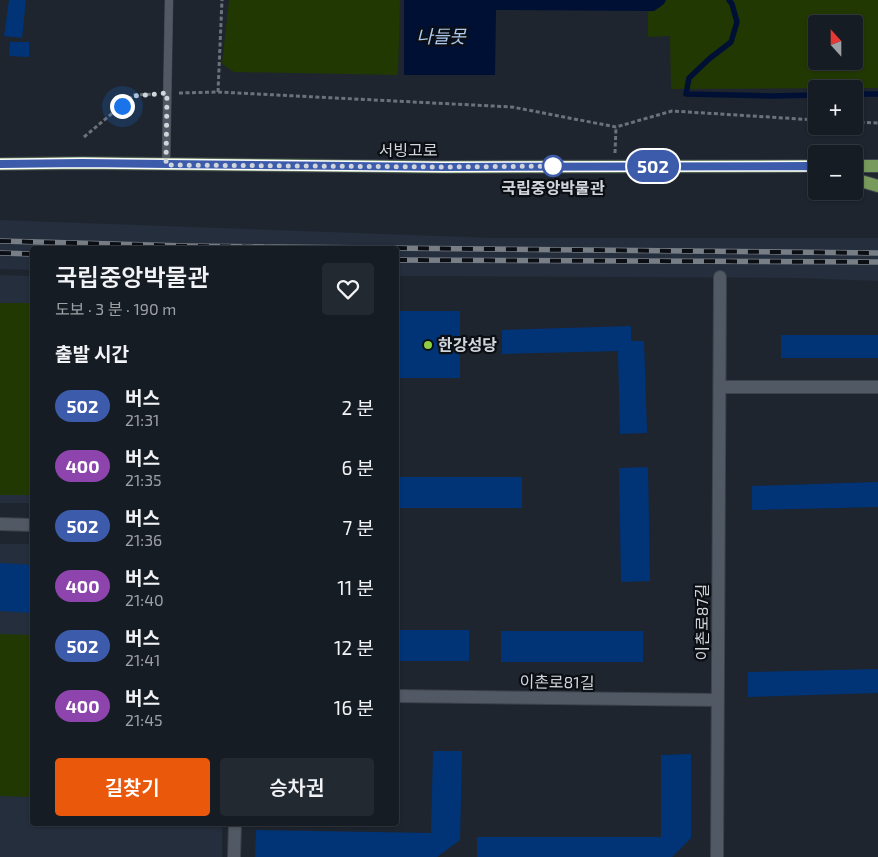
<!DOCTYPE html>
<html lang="ko">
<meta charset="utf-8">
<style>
body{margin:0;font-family:"Exo 2","Noto Sans KR",sans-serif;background:#232930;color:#f1f3f6;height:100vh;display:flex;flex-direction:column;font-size:19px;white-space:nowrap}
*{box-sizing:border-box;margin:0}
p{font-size:16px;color:#9ea1a6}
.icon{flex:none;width:28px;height:28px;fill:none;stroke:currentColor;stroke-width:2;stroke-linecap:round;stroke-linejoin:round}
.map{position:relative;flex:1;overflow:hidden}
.side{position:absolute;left:30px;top:246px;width:369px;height:580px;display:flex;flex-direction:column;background:#161c23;border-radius:5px;box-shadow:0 1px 4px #0004,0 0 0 1px #353a41}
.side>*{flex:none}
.badge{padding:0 10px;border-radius:16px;font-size:18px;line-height:32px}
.needle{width:32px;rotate:339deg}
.buttons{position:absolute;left:808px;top:15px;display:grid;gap:10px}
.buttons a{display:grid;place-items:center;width:55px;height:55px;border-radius:5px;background:#161c23;box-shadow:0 1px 4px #0004,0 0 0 1px #353a41;font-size:25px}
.you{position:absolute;width:25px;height:25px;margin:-12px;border:4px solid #fff;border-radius:50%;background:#1a73e8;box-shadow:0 0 0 8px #1a73e833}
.map>.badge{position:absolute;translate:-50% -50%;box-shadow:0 0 0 2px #fff}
h2{padding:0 25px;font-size:19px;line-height:45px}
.round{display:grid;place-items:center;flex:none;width:52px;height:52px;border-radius:5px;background:#232930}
.headline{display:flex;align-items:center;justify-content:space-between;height:85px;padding:0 25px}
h1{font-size:24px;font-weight:600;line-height:38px}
.cta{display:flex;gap:10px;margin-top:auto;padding:10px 25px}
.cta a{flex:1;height:58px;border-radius:5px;background:#ea580c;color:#fff;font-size:20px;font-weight:600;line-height:58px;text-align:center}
.cta a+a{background:#232930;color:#f1f3f6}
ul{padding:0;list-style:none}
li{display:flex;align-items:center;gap:15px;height:60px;padding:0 25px}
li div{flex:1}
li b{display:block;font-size:19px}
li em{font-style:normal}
li .badge{min-width:55px;font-weight:700;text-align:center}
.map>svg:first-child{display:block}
.built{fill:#242e3d}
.green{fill:#223803;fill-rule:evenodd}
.water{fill:#001034}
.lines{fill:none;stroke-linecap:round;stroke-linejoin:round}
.stream{stroke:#001034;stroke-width:5.5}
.building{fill:#003477}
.service-casing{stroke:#3c424a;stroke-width:9}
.minor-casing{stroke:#3c424a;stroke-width:14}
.primary-casing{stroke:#3c424a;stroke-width:14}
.path{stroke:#6b727a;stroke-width:3;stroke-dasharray:4 2.5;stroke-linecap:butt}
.service{stroke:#515964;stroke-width:8}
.minor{stroke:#515964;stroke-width:12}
.primary{stroke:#789b5d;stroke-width:12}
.rail-casing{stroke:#787e86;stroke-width:5.5}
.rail{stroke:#0b0e13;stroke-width:4;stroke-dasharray:11;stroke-linecap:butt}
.line-casing{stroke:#fff;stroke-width:11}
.line{stroke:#3d5bab;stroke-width:8}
.walk{stroke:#d0d5db;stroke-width:5;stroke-dasharray:0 9}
.stop-dot{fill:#fff;stroke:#3d5bab;stroke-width:2.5}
.poi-dot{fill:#8fcd42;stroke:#0b0e13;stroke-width:2}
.labels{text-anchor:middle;stroke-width:4.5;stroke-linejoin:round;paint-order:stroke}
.street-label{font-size:16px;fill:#d0d5db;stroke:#0b0e13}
.stop-label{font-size:16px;font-weight:bold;fill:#d0d5db;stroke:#0b0e13}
.poi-label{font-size:16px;font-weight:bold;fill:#d0d5db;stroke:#0b0e13;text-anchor:start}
.water-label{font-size:18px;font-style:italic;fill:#aec9f0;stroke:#0b0e13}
</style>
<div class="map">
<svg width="878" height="857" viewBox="0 0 878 857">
<rect width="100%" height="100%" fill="#1e252f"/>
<path class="built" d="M0 220 494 238H878V281L798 278 396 276V249H32V270L0 269Z
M0 275 32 276V503H0Z
M0 544H32V824H222V857H0Z"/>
<path class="green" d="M229 0H400L398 75 234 72 222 64Z
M666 0H878V88L671 89 670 36 648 37V12C655 11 662 7 666 0ZM816 24H854V61H816Z
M0 303H32V495H0Z
M0 634 32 635V797L0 796Z"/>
<path class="water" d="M404 0H666L664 4 654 11 496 10 495 75H404Z"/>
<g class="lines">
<path class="stream" d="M729 0 732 4 737 22 731 42 709 59 689 78 686 94 771 96 816 95
M854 94H878"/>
</g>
<path class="building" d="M9 0H26L22 38 4 36Z
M10 42H29V57L9 56Z
M396 311H460V378H396Z
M631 326V341H644L647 433 620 434 618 351 502 354V330Z
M781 335H878V358H781Z
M648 467 650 581 621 582 619 468Z
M396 477H522V508H396Z
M878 482V507L752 510V486Z
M0 563 32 565V613L0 611Z
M396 630H469V661H396Z
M501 631H643V662H501Z
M878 669V693L748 697V672Z
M433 751H462L460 840 437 857H255L256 830 431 833Z
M691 754V838L672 857H477V837H661V755Z"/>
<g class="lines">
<g class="service-casing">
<path id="service" d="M166 165 169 0"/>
</g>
<g class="minor-casing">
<path id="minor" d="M720 387H878
M0 524 32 525
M396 696 718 700
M234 857 235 824
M717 857 720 277"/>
</g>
<g class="primary-casing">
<path id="primary" d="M0 164 83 163 444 167 816 166
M854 166H878
M854 179 878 186"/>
</g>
<path class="path" d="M218 92 222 0
M179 93 218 92 512 107 616 127 672 111 816 120
M854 122 878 123
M84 137 134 95 155 94
M615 153 616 127"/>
<use href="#service" class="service"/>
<use href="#minor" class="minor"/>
<use href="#primary" class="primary"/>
<g class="rail-casing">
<path id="rail" d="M0 241 188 246 878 253
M0 253 32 254
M396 260 878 262"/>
</g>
<use href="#rail" class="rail"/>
</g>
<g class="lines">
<g class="line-casing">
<path id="line" d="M0 164 82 163 444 167 810 166 816 168"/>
</g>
<use href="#line" class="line"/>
<path class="walk" d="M122 106 134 96 167 93 166 165 444 167 558 166H553"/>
</g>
<circle class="stop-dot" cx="553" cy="166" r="10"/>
<circle class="poi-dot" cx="428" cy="345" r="5"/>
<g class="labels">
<g class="street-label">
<text x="408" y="156">서빙고로</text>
<text transform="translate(702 622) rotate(-90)" y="6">이촌로87길</text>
<text transform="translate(557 682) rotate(1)" y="6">이촌로81길</text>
</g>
<g class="stop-label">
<text x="553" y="194">국립중앙박물관</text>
</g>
<g class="poi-label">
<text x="438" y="351">한강성당</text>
</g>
<g class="water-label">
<text x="441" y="43">나들못</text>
</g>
</g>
</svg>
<div class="buttons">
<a><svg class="needle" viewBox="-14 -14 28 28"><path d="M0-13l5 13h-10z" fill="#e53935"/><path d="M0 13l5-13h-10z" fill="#9ea1a6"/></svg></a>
<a>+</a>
<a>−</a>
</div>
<div class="you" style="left:122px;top:106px"></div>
<b class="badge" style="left:653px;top:166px;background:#3d5bab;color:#fff">502</b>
<section class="side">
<div class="headline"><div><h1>국립중앙박물관</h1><p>도보 · 3 분 · 190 m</p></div><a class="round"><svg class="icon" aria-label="heart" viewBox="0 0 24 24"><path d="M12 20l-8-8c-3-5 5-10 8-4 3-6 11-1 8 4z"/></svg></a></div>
<h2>출발 시간</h2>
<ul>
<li><span class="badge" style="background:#3d5bab;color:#fff">502</span><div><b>버스</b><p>21:31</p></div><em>2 분</em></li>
<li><span class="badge" style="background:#8e44ad;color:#fff">400</span><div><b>버스</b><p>21:35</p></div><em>6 분</em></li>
<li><span class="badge" style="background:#3d5bab;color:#fff">502</span><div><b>버스</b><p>21:36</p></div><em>7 분</em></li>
<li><span class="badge" style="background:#8e44ad;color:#fff">400</span><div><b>버스</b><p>21:40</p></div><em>11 분</em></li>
<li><span class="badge" style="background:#3d5bab;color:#fff">502</span><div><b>버스</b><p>21:41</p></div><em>12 분</em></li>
<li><span class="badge" style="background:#8e44ad;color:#fff">400</span><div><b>버스</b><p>21:45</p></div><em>16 분</em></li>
</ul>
<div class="cta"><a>길찾기</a><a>승차권</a></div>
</section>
</div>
